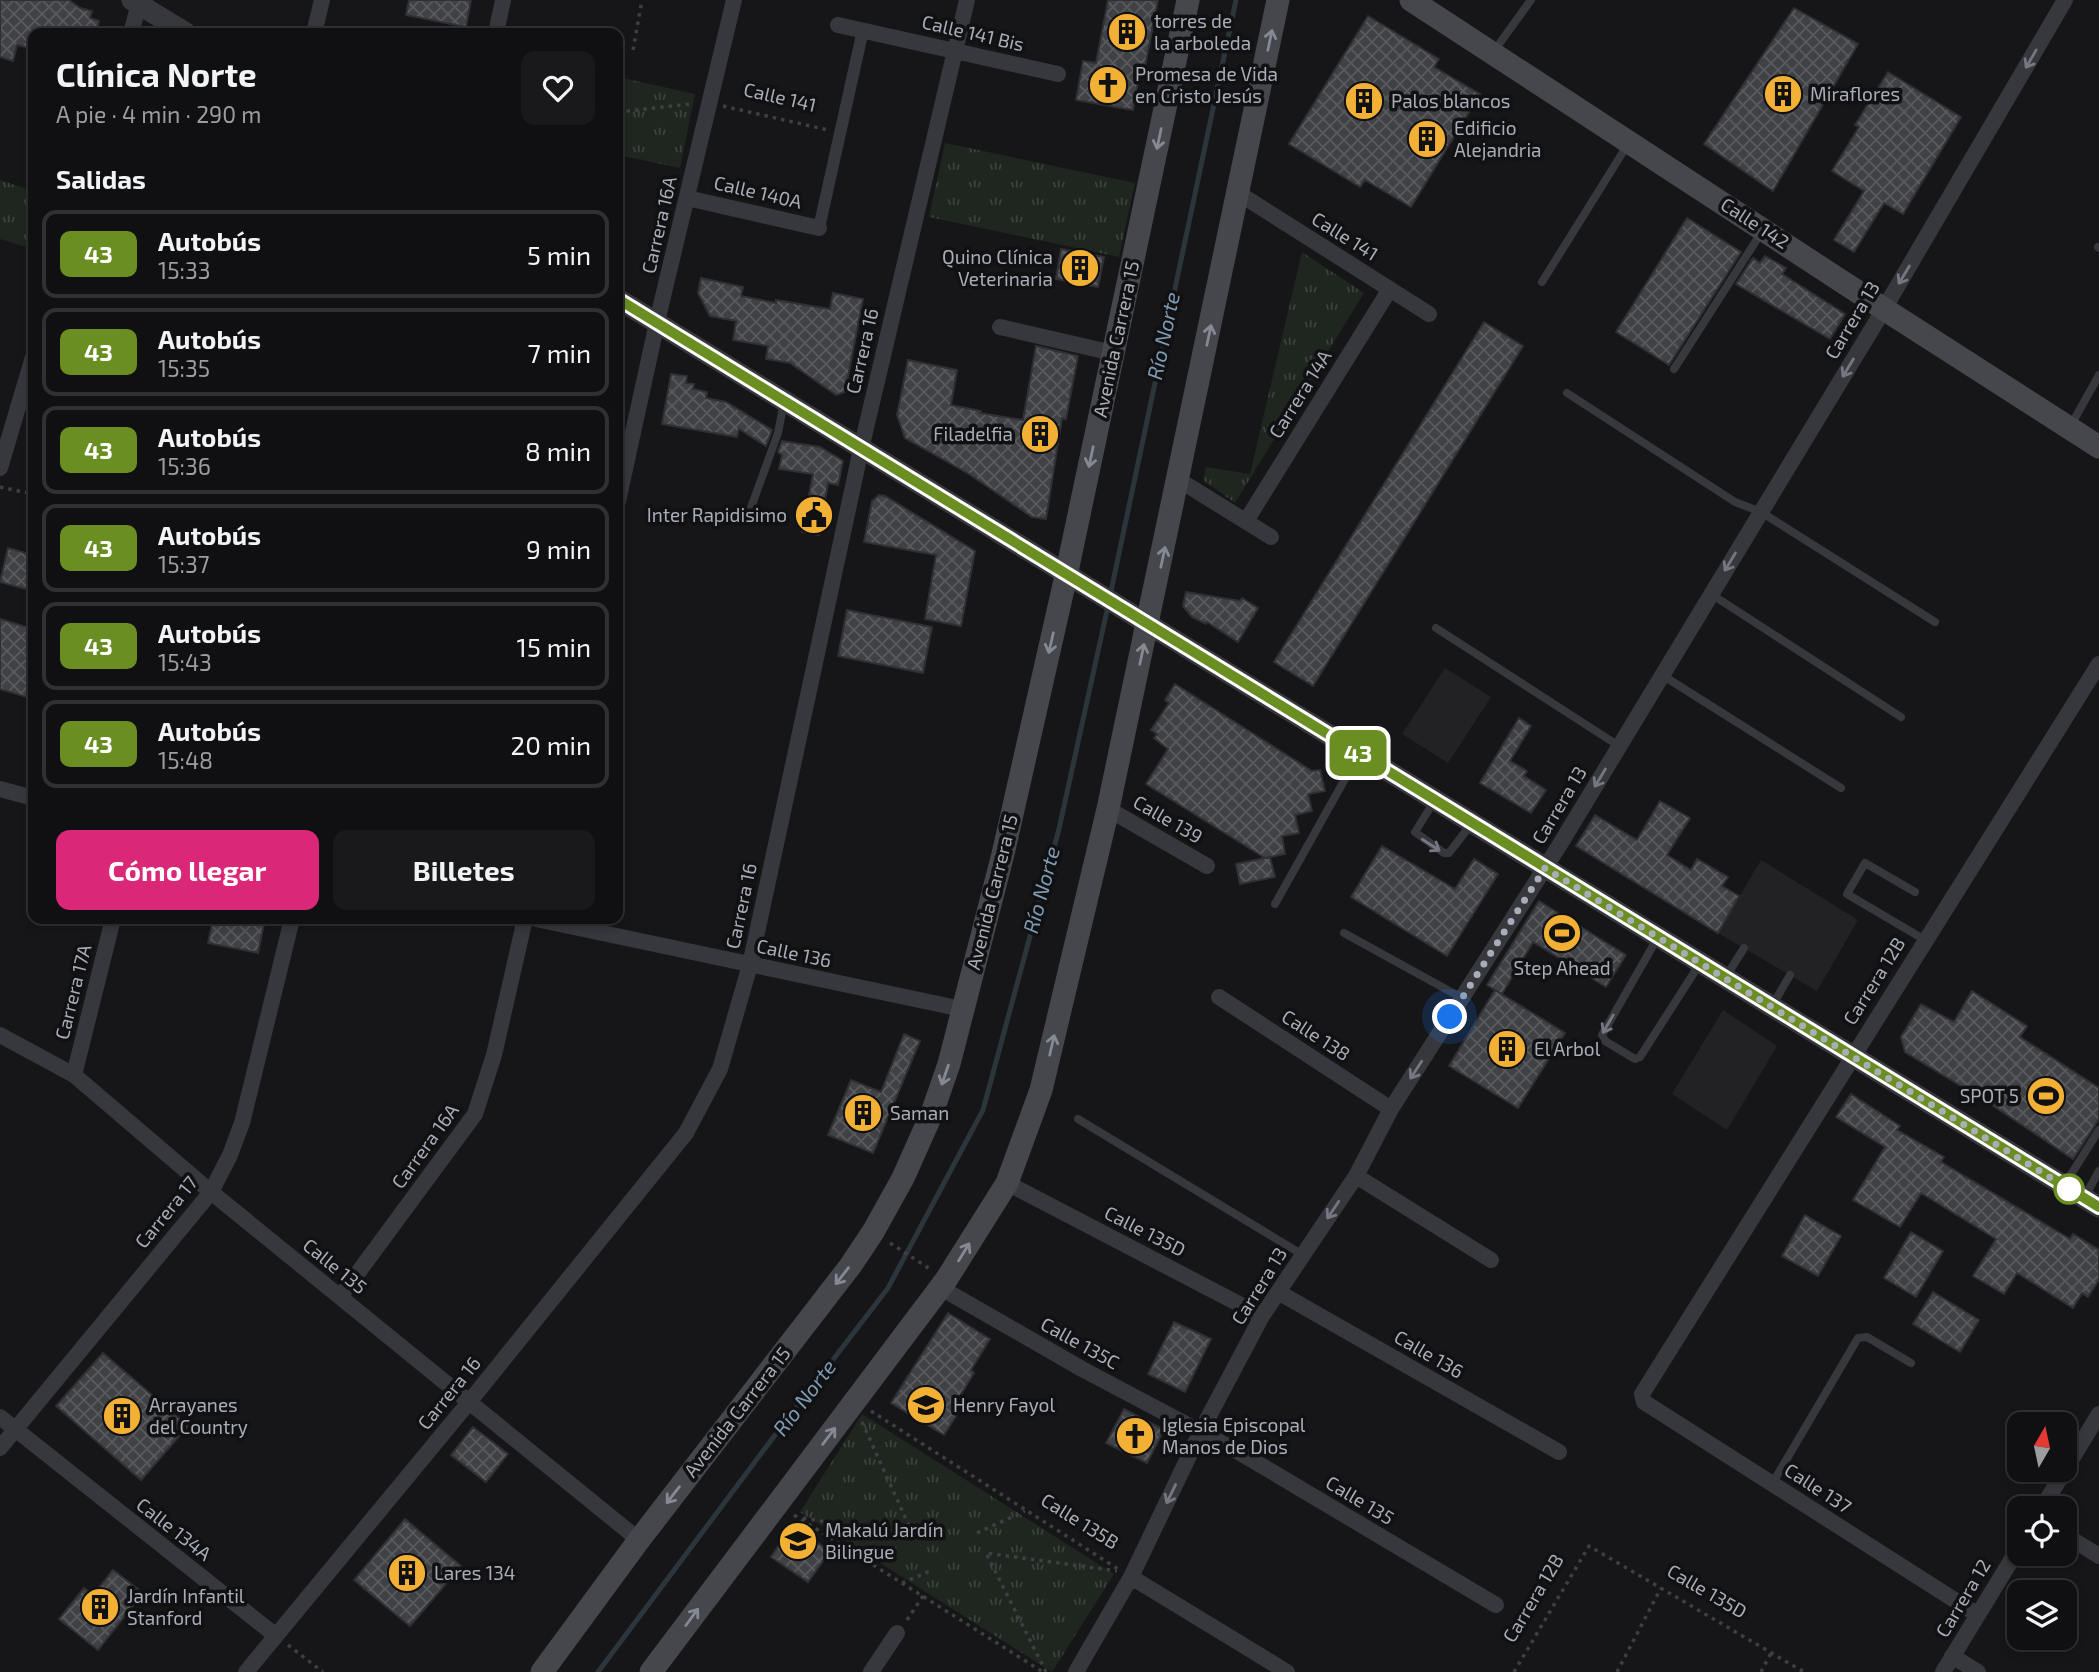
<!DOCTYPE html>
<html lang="es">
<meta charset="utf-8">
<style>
body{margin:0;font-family:"Exo 2",sans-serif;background:#19191b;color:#f1f3f6;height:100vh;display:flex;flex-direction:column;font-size:26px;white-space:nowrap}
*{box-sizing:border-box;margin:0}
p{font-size:23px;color:#9c9d9f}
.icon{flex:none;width:38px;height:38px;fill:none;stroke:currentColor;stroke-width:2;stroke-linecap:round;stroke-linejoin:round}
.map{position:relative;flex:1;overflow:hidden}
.details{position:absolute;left:28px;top:28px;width:595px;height:896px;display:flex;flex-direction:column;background:#101012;border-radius:14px;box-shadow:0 4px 10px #0003,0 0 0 2px #303032}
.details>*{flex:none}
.badge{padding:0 14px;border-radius:10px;font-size:24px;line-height:46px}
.needle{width:46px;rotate:9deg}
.tools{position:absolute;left:2007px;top:1412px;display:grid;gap:14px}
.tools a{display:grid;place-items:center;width:70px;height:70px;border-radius:14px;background:#101012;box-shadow:0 4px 10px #0003,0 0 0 2px #303032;font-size:35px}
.you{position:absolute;width:35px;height:35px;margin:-18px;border:5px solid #fff;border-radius:50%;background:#1a73e8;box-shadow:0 0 0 10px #1a73e833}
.map>.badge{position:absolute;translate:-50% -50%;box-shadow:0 0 0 4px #fff}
h2{padding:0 28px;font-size:26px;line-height:63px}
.round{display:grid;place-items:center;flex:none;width:74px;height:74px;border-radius:14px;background:#19191b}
.overview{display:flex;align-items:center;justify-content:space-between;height:119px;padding:0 28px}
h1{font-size:33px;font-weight:700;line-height:52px}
.cta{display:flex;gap:14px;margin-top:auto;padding:14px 28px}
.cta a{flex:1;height:80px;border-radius:14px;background:#db2777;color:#fff;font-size:28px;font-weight:700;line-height:80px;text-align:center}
.cta a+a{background:#19191b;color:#f1f3f6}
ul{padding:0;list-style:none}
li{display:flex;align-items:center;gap:21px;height:88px;margin:0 14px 10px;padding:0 14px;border:4px solid #303032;border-radius:14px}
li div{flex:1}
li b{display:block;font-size:26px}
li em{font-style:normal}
li .badge{min-width:77px;font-weight:700;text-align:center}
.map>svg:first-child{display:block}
.built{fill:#222225}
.park{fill:url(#park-tufts)}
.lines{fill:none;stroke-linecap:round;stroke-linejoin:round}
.stream{stroke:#2c353c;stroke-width:5}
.building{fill:url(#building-cross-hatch);stroke:#303034;stroke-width:2}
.path{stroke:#3d3f44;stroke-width:3.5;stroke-dasharray:3.5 5;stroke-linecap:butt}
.service{stroke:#37383d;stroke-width:8}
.pedestrian{stroke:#37383d;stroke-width:12}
.minor{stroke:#37383d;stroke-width:16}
.tertiary{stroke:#37383d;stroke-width:21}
.secondary{stroke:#45474d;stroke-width:23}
.oneway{stroke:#858993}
.oneway2{stroke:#757881}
.line-casing{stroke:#fff;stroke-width:16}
.line{stroke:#6b8e23;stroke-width:10}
.walk{stroke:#a8adb8;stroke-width:7;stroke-dasharray:0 12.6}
.stop-dot{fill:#fff;stroke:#6b8e23;stroke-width:3.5}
.labels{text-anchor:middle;stroke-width:7;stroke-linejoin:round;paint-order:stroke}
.poi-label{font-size:19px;fill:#a8adb8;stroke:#111113;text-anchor:start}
.street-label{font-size:19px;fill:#a8adb8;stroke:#111113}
.water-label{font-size:21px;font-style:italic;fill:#7f9bb3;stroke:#111113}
</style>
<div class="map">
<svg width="2099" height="1672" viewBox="0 0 2099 1672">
<defs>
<pattern id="park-tufts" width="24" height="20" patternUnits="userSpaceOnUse" patternTransform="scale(1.75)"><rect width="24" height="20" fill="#1e261f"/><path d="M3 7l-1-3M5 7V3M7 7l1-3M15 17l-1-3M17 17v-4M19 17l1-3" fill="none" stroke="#3c433d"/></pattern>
<pattern id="building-cross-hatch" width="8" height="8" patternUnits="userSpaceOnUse" patternTransform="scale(1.75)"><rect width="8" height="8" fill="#404145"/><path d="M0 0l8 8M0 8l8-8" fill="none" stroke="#595a5e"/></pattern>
</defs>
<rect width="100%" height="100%" fill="#161618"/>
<path class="built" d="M1445 668 1491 697 1448 763 1402 734Z
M1761 860 1858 920 1817 991 1718 933Z
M1723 1010 1777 1046 1727 1130 1672 1094Z"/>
<path class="park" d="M618 77 695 94 680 168 618 155Z
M945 143 1135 183 1119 257 929 217Z
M0 180 33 191V249L0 239Z
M1302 252 1364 293 1235 503 1203 480 1206 467 1250 474Z
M862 1414 1114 1574 1052 1672 800 1512Z"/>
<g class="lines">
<path class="stream" d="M1110 596 1236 0
M598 1672 766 1447 888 1288 983 1110 1059 829 1108 606"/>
</g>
<path class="building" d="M0 0H69L80 8 92 11 90 18 99 21 96 33H33V49L17 45 13 61 0 57Z
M409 0H471L466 27 406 15Z
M1108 0H1158L1144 72 1140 71 1133 110 1076 100 1083 61 1096 63Z
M1794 8 1858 44 1773 191 1704 144Z
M1368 16 1439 59 1434 67 1480 94 1411 207 1365 180 1360 187 1289 144Z
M1888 72 1961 117 1903 214 1884 203 1854 252 1834 240 1864 191 1832 171 1859 127 1855 125Z
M1687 218 1741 252 1669 365 1616 332Z
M1061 249 1104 257 1098 287 1056 279Z
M1765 256 1786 268 1782 274 1845 314 1830 339 1736 284 1753 258 1760 263Z
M701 278 743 287 741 296 776 303V300L830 309 833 293 863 299 845 392 836 395 790 363 766 359 768 346 733 340 736 321 710 316 698 293Z
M1484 322 1523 346 1313 686 1274 662Z
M1036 346 1078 356 1066 419 1062 418 1046 519 1032 517 969 474 905 438 897 415 908 360 957 370 951 405 981 411 980 413 1023 420Z
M671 374 687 376 686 383 694 384 693 389 707 392 706 398 726 402 772 430 766 446 739 429 737 437 662 424Z
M782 441 820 447 843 461 838 485 828 483 819 535 802 532 813 474 779 469 782 455 778 452Z
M879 495 885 496 975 551 961 626 925 619 936 555 864 542 872 501Z
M8 548 33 555V591L0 582Z
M1186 592 1240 601 1242 598 1258 608 1238 642 1207 622 1206 624 1192 617 1183 606Z
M847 610 932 627 923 673 838 656Z
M0 619 33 629V699L0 689Z
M1175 684 1312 771 1320 770 1325 791 1308 794 1312 811 1295 815 1299 833 1282 836 1285 854 1265 858 1146 784 1168 749 1154 738 1157 734 1151 730 1169 703 1165 700Z
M1519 718 1531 726 1510 761 1527 771 1524 776 1546 790 1531 813 1480 783Z
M1660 801 1690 818 1667 855 1691 870 1697 859 1728 877 1722 886 1739 896 1718 933 1576 846 1595 815 1637 840Z
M1382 846 1455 889 1474 859 1498 874 1447 956 1351 897Z
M1270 857 1275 877 1240 884 1236 864Z
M1539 901 1626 955 1606 987 1533 942 1502 994 1487 985Z
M213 919H265L258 953 208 943Z
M1495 990 1565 1033 1518 1108 1449 1066Z
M1972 991 2027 1026 2020 1037 2099 1088V1119L2073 1159 1989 1103 1905 1052 1901 1037 1921 1004 1954 1022Z
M904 1034 920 1041 873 1153 828 1135 851 1080 881 1092Z
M1851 1094 1900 1126 1897 1130 1944 1157 1941 1162 2070 1239 2073 1234 2099 1250V1280L2088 1297 2082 1293 2073 1308 2017 1273 2004 1294 1973 1276 1996 1239 1921 1193 1900 1227 1853 1200 1885 1147 1836 1117Z
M1805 1215 1841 1236 1818 1276 1782 1256Z
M1911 1232 1943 1251 1916 1297 1884 1278Z
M1933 1292 1979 1320 1960 1352 1913 1324Z
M948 1313 990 1339 971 1370 974 1373 955 1404 961 1408 944 1435 891 1403Z
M1174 1322 1211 1339 1185 1392 1148 1374Z
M103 1353 188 1426 141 1480 56 1406Z
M1124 1409 1164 1430 1147 1463 1106 1443Z
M473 1427 508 1454 486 1482 451 1455Z
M405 1519 461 1566 410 1626 354 1580Z
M792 1526 830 1551 808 1582 771 1557Z
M113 1570 143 1593 98 1650 59 1619 84 1588 93 1595Z"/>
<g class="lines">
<path class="path" d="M633 50 642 0
M723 106 828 130
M618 112 691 104
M0 487 33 494
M890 1243 930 1269
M871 1411 1118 1569
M862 1422 914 1537
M794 1515 1043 1672
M803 1518 914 1537
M977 1533 1025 1511
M902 1583 930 1571
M907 1620 923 1596
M288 1645 323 1672
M1046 1672 986 1553 1117 1571
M1514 1672 1589 1546 1804 1672
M1617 1672 1661 1588
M1761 1672 1771 1653"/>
<path class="service" d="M1494 51 1531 0
M2098 247 2099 248
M1542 282 1628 144
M1674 369 1761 233
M1567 393 1735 502 1761 512 1935 622
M2070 427 2099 375
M749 513 778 433 784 402
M1711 594 1901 717
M1436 628 1619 746
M1662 675 1841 788
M1435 800 1415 832 1444 853H1449L1472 823
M1915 892 1865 863 1847 894 1925 940
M1275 904 1359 754
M1344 933 1462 998
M1658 937 1602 1035 1605 1041 1635 1059 1640 1057 1699 965
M1727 975 1744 948
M1772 1006 1790 975
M1078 1119 1303 1255
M2065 1184 2099 1130
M2084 1198 2099 1171
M1772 1484 1858 1338 1867 1337 1911 1363"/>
<path class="pedestrian" d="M819 228 863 30"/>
<path class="minor" d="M838 25 1058 74
M131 33 140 0
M314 33 322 0
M496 33 503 0
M1238 193 1429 314
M687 198 819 228
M1000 327 1113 353
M0 468 33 357
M1179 480 1271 537
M618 501 660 309 734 0
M1246 521 1390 289
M0 789 33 798
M1108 809 1207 866
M536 919 962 1009
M1219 997 1391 1109
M0 1035 74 1075 211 1192 639 1540
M74 1075 113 919
M1356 1176 1491 1260
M1007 1183 1262 1316
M941 1288 1082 1369 1237 1451 1496 1605
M1278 1292 1559 1452
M340 1297 475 1114 494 1055 525 919
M0 1417 275 1635
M0 1448 211 1192 230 1155 242 1123 292 919
M2042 1508 2099 1414
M2065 1535 2099 1556
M1131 1577 1287 1672
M1978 1615 1644 1402 1642 1394 2099 664
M1952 1656 1978 1672
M246 1672 470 1401 686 1133 720 1069 750 965 861 449 967 0
M871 1672 897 1633
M1076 1672 1131 1577 1200 1433 1262 1316 1356 1176 1391 1109 1559 846 1884 309 2065 0
M1943 1672 2020 1546"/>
<path class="tertiary" d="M132 0 186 33
M618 299 2099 1207"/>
<path class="secondary" d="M1411 0 1884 309 2099 447
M542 1672 639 1540 851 1265 873 1232 903 1178 932 1113 949 1064 1003 854 1066 576 1188 0
M651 1672 946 1280 1007 1183 1041 1090 1108 809 1278 0"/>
</g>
<defs><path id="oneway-shaft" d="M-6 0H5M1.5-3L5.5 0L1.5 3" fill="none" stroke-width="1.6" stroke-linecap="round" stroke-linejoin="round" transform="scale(1.75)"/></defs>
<g class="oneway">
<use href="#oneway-shaft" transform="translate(1270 40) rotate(-78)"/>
<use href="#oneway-shaft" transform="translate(1159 139) rotate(102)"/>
<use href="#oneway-shaft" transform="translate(1209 335) rotate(-78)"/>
<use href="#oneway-shaft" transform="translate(1091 457) rotate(102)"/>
<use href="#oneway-shaft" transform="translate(1163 557) rotate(-78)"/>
<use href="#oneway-shaft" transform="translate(1051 643) rotate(103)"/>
<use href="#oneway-shaft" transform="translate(1142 654) rotate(-78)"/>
<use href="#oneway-shaft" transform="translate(1052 1045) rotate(-77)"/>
<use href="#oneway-shaft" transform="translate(945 1075) rotate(109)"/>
<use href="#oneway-shaft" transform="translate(964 1252) rotate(-58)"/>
<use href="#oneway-shaft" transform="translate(842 1276) rotate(128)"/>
<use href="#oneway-shaft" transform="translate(829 1436) rotate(-53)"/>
<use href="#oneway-shaft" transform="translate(673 1495) rotate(128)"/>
<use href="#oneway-shaft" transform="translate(692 1617) rotate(-54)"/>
</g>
<g class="oneway2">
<use href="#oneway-shaft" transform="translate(2031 59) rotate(120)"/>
<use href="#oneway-shaft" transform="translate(1904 275) rotate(121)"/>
<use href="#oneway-shaft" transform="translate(1848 368) rotate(121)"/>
<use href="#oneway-shaft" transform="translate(1730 562) rotate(121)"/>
<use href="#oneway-shaft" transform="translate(1600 778) rotate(121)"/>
<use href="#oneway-shaft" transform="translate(1431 845) rotate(33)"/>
<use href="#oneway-shaft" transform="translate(1608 1024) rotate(120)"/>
<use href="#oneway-shaft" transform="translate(1416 1070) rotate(123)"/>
<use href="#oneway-shaft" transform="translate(1333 1210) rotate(124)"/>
<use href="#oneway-shaft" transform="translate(1171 1494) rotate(116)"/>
</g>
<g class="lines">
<g class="line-casing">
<path id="line" d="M618 299 2099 1207"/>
</g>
<use href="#line" class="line"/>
<path class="walk" d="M1450 1017 1545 868 2069 1189"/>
</g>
<defs>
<g id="building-disc" transform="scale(2.0125)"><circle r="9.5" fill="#f2b134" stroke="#111113"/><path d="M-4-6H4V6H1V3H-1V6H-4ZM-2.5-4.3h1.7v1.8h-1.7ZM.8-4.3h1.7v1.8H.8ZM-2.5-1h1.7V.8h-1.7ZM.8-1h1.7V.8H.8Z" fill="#111"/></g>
<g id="church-disc" transform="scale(2.0125)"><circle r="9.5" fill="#f2b134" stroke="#111113"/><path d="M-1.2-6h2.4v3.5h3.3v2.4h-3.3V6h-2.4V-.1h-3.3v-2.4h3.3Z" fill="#111"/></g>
<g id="civic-disc" transform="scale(2.0125)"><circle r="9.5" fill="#f2b134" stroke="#111113"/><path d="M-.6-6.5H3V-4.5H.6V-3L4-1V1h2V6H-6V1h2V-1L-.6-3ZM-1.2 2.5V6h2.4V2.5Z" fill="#111"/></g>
<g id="stadium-disc" transform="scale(2.0125)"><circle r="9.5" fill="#f2b134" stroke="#111113"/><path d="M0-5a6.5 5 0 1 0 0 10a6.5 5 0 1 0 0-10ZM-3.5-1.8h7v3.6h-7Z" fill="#111"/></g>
<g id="school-disc" transform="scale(2.0125)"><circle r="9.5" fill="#f2b134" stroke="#111113"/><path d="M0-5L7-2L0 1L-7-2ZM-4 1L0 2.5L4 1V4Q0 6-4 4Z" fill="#111"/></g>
</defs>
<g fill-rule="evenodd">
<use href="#building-disc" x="1127" y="32"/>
<use href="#church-disc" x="1108" y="85"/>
<use href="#building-disc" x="1783" y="94"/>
<use href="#building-disc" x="1364" y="101"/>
<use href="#building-disc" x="1427" y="139"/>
<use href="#building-disc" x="1080" y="268"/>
<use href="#building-disc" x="1040" y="434"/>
<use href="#civic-disc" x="814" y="515"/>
<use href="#stadium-disc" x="1562" y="933"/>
<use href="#building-disc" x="1507" y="1049"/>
<use href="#stadium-disc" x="2046" y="1096"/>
<use href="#building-disc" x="863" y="1113"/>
<use href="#school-disc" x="926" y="1405"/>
<use href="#building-disc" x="122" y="1416"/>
<use href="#church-disc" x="1135" y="1436"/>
<use href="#school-disc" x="798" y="1541"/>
<use href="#building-disc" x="407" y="1573"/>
<use href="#building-disc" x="100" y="1607"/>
</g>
<circle class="stop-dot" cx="2069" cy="1189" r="14"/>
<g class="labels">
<g class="poi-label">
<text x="1154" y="28">torres de<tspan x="1154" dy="22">la arboleda</tspan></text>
<text x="1135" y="81">Promesa de Vida<tspan x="1135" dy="22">en Cristo Jesús</tspan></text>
<text x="1810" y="101">Miraflores</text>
<text x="1391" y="108">Palos blancos</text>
<text x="1454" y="135">Edificio<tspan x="1454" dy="22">Alejandria</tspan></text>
<text x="1053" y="264" text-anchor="end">Quino Clínica<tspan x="1053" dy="22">Veterinaria</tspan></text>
<text x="1013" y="441" text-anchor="end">Filadelfia</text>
<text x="787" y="522" text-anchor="end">Inter Rapidisimo</text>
<text x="1562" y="975" text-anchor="middle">Step Ahead</text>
<text x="1534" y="1056">El Arbol</text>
<text x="2019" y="1103" text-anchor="end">SPOT 5</text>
<text x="890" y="1120">Saman</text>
<text x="149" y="1412">Arrayanes<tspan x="149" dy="22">del Country</tspan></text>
<text x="953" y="1412">Henry Fayol</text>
<text x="1162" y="1432">Iglesia Episcopal<tspan x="1162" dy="22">Manos de Dios</tspan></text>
<text x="825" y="1537">Makalú Jardín<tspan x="825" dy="22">Bilingue</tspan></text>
<text x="434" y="1580">Lares 134</text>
<text x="127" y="1603">Jardín Infantil<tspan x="127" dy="22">Stanford</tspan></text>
</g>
<g class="street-label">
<text transform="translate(973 33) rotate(13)" y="7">Calle 141 Bis</text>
<text transform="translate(780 97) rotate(13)" y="7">Calle 141</text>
<text transform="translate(758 192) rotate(13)" y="7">Calle 140A</text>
<text transform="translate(1755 223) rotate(33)" y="7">Calle 142</text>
<text transform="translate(659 225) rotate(-77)" y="7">Carrera 16A</text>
<text transform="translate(1345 236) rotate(32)" y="7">Calle 141</text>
<text transform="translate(1852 320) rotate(-59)" y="7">Carrera 13</text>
<text transform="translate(1116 339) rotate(-78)" y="7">Avenida Carrera 15</text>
<text transform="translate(862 351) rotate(-77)" y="7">Carrera 16</text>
<text transform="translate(1300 394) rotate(-58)" y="7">Carrera 14A</text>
<text transform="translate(1559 805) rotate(-59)" y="7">Carrera 13</text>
<text transform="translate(1168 819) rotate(30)" y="7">Calle 139</text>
<text transform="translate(992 892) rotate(-76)" y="7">Avenida Carrera 15</text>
<text transform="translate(741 906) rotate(-78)" y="7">Carrera 16</text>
<text transform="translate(794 953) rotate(12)" y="7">Calle 136</text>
<text transform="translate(1874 981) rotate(-58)" y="7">Carrera 12B</text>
<text transform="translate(73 992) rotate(-76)" y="7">Carrera 17A</text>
<text transform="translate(1316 1035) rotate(33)" y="7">Calle 138</text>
<text transform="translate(425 1146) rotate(-54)" y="7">Carrera 16A</text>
<text transform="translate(166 1212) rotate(-51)" y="7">Carrera 17</text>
<text transform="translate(1145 1231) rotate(27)" y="7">Calle 135D</text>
<text transform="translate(335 1266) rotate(39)" y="7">Calle 135</text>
<text transform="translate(1259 1286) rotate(-58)" y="7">Carrera 13</text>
<text transform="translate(1080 1343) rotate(29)" y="7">Calle 135C</text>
<text transform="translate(1429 1354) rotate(30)" y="7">Calle 136</text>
<text transform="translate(449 1393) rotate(-51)" y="7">Carrera 16</text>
<text transform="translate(737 1412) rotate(-52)" y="7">Avenida Carrera 15</text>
<text transform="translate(1818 1488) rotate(33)" y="7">Calle 137</text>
<text transform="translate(1360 1500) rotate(31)" y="7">Calle 135</text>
<text transform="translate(1080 1521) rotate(32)" y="7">Calle 135B</text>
<text transform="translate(174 1529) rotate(38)" y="7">Calle 134A</text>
<text transform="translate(1707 1591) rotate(30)" y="7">Calle 135D</text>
<text transform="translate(1533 1598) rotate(-59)" y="7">Carrera 12B</text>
<text transform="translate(1963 1598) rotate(-59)" y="7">Carrera 12</text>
</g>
<g class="water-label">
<text transform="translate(1164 336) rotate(-78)" y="7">Río Norte</text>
<text transform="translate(1042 890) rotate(-75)" y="7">Río Norte</text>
<text transform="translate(805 1398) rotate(-53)" y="7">Río Norte</text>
</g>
</g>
</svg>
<div class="tools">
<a><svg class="needle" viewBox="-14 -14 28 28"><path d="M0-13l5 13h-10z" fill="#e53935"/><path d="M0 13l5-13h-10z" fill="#9c9d9f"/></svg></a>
<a><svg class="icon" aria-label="locate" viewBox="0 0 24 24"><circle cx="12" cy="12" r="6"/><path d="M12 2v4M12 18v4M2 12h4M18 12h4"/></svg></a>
<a><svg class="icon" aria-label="layers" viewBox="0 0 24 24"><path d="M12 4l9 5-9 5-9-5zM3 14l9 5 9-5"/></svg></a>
</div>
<div class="you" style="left:1450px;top:1017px"></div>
<b class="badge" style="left:1358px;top:753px;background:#6b8e23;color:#fff">43</b>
<section class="details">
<div class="overview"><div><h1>Clínica Norte</h1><p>A pie · 4 min · 290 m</p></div><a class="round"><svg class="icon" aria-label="heart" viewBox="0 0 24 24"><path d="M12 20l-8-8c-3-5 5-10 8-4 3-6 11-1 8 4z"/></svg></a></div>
<h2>Salidas</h2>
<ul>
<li><span class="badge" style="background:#6b8e23;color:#fff">43</span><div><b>Autobús</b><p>15:33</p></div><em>5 min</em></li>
<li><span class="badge" style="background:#6b8e23;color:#fff">43</span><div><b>Autobús</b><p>15:35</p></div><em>7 min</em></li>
<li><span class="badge" style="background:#6b8e23;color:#fff">43</span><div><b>Autobús</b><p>15:36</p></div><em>8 min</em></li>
<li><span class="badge" style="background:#6b8e23;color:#fff">43</span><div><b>Autobús</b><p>15:37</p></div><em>9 min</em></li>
<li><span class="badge" style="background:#6b8e23;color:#fff">43</span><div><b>Autobús</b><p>15:43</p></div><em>15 min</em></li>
<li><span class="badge" style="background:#6b8e23;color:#fff">43</span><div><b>Autobús</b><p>15:48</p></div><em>20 min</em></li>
</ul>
<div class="cta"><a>Cómo llegar</a><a>Billetes</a></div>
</section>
</div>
